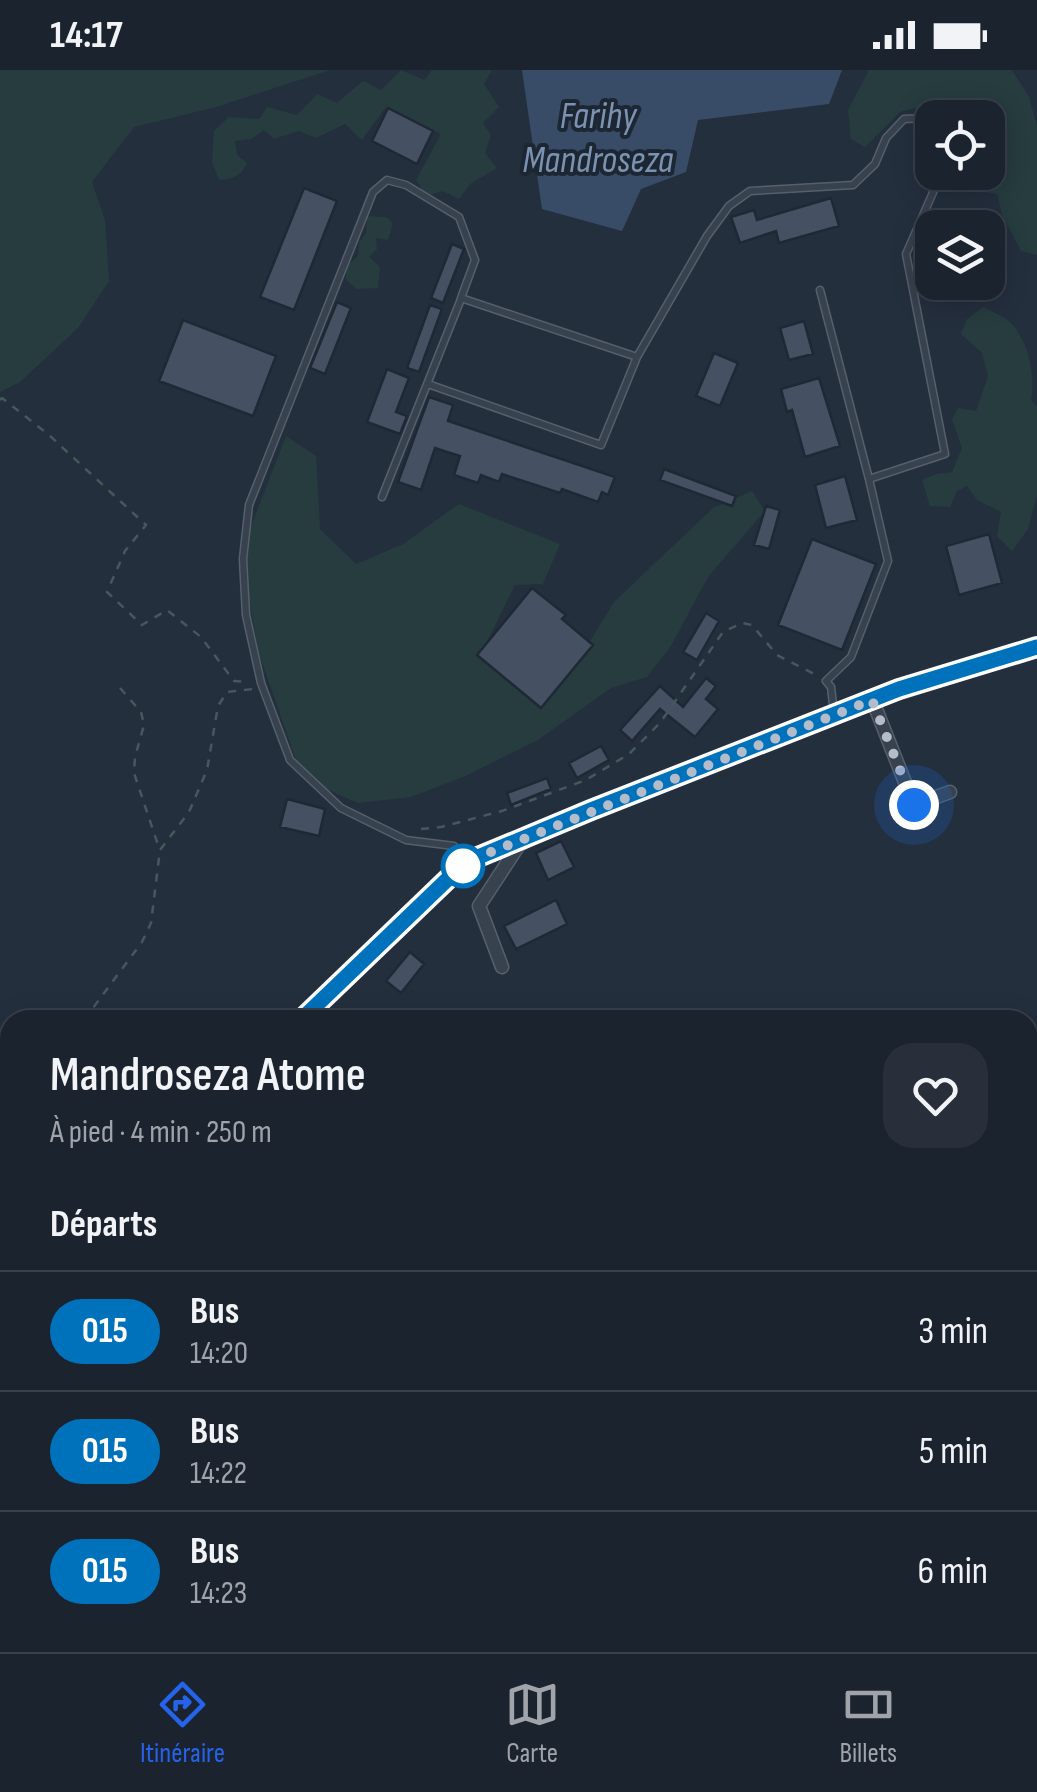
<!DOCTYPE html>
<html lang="fr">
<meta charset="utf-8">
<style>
body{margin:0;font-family:"Sofia Sans Condensed",sans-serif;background:#282f3a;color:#f1f3f6;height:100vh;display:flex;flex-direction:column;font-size:38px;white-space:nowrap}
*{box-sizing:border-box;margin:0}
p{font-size:32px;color:#a0a4aa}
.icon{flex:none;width:55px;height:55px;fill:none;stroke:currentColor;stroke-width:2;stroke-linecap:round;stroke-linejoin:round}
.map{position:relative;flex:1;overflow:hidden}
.details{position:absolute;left:0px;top:940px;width:1038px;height:642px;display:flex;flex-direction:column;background:#1b232e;border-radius:30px 30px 0 0;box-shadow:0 5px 25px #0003,0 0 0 2px #39404a}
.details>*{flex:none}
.badge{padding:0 20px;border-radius:32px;font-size:35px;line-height:65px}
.buttons{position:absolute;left:915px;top:30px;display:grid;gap:20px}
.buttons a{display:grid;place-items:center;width:90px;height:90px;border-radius:20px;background:#1b232e;box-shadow:0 5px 25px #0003,0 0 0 2px #39404a;font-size:50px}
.you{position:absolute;width:50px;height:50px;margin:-25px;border:8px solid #fff;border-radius:50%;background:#1a73e8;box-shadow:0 0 0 15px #1a73e833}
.map>.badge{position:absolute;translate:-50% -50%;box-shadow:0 0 0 5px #fff}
h2{padding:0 50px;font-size:38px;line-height:90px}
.round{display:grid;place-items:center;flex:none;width:105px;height:105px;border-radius:30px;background:#282f3a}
.overview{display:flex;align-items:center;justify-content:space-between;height:170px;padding:0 50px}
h1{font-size:48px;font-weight:600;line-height:75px}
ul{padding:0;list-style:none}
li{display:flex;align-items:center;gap:30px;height:120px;padding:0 50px;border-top:2px solid #39404a}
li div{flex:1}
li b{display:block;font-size:38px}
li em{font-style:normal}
li .badge{min-width:110px;font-weight:700;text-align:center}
.status{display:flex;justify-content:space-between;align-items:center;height:70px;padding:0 50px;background:#1b232e;direction:ltr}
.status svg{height:28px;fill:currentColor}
.tabs{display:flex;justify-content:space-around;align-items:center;height:140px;border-top:2px solid #39404a;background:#1b232e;font-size:28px;color:#a0a4aa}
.tabs a{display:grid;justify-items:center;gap:5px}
.tabs .selected{color:#2563eb}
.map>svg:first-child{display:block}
.medical{fill:#32303f}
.green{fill:#263c3f}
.water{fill:#394c67}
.building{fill:#455162;stroke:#1f2835;stroke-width:2.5}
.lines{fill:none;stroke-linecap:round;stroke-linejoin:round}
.service-casing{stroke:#565f6c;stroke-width:9}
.minor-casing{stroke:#565f6c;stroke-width:15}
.tertiary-casing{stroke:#565f6c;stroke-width:18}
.secondary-casing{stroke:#565f6c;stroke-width:20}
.path{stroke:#44595c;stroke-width:2.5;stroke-dasharray:8 8;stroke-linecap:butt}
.service{stroke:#38414e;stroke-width:6}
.minor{stroke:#38414e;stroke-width:12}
.tertiary{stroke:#38414e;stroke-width:15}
.secondary{stroke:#465061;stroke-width:18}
.line-casing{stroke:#fff;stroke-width:22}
.line{stroke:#0072bc;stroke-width:15}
.walk{stroke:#b4bcc9;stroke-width:10;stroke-dasharray:0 18}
.stop-dot{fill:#fff;stroke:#0072bc;stroke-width:5}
.labels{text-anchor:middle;stroke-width:8;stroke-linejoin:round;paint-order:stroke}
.water-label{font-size:38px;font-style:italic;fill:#7c92b1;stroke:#1d2633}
</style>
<div class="status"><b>14:17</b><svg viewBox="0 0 49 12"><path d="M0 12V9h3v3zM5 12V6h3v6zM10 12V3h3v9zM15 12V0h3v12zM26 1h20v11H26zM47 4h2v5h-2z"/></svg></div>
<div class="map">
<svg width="1037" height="1582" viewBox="0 0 1037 1582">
<rect width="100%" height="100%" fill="#242f3e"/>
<path class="medical" d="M0 1331 10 1342V1572L103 1573 72 1582H0Z"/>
<path class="green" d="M0 0H330L216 37 134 57 92 112 105 150 109 211 78 258 20 312 0 322Z
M401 0 424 10 432 0H492L484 14 499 37 483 53 491 65 485 83 497 98 470 114 459 129 443 121 426 126 416 110 441 64 385 38 362 70 345 54 316 68 299 61 274 69 264 60 251 69 235 71 237 85 247 93C241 106 234 109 219 110L212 92 214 61 229 47 259 49 267 37 297 45 317 24 337 33 363 11 381 20Z
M869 0H1012L1029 27 1037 56V185L1021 181 1002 145 997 124 975 120 955 108 954 103 988 102V48L935 47 915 38 900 42 865 77 851 69 848 40Z
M367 146 386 147 393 153 388 170 376 168 377 179 369 187 380 197 378 218 356 219 346 209V197L358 186 359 173 366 163Z
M983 237C990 241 998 244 1005 248 1028 265 1036 304 1031 330L1037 336V425L1028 459 1012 481 997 466 1001 442 977 430 967 416 957 421 950 437 930 436 922 410 936 404 952 402 962 378 952 349 958 338 976 341 988 306 982 283 961 264 967 249Z
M286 366 316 386 320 459 356 494 403 474 459 434 560 474 543 514 515 515 487 572 507 601 582 584 614 532 713 438 752 421 765 441 708 507 671 576 647 607 611 618 538 670 463 707 411 727 358 733 314 714 297 693 258 581 241 482Z"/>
<path class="water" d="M522 0H842L829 34 698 50 686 102 641 119 622 161 542 139Z"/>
<path class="building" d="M388 38 433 61 417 94 372 71Z
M304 118 337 131 294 240 260 227Z
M831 128 839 156 779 173 776 161 740 173 731 147 754 140 757 150Z
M452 174 464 179 443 233 431 228Z
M337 232 351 238 325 304 310 298Z
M430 235 442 239 419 302 407 298Z
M183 250 276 286 253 346 159 311Z
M804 251 813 284 789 290 780 258Z
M714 283 738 293 720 336 696 326Z
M387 299 409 308 396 342 407 346 400 364 367 352Z
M819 308 840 376 805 387 792 340 787 342 781 319Z
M429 327 453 335 448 351 615 407 608 425 602 422 598 432 562 419 560 423 502 404 499 412 481 405 478 413 454 405 460 386 435 378 421 420 398 412Z
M664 399 736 426 732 436 660 410Z
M845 406 857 450 826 458 815 415Z
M766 436 780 440 769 479 754 475Z
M989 464 1002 513 959 525 946 476Z
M812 469 876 494 842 580 778 555Z
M532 518 566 545 562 549 593 575 541 638 477 585Z
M706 543 719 551 697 590 683 582Z
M706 608 716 616 706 629 718 639 695 667 660 639 632 671 620 660 660 616 683 637Z
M601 676 609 690 577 708 569 693Z
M547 708 551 719 511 735 507 723Z
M287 729 325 739 319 766 280 757Z
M561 771 574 797 548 810 536 783Z
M556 830 567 854 516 879 504 856Z
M410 882 424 894 401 923 386 911Z"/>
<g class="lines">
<g class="service-casing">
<path id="service" d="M820 220 869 409
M428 314 601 375 637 287
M382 427 461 229
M834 643 831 617 826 611 851 587 888 491 869 409 945 384 906 184 942 102
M461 797 454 776 406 770 341 738 290 690 261 613 246 545 243 489 249 435 373 122 387 110 406 115 459 147 475 190 461 228 637 287 707 166 729 136 750 121 853 115 875 94 886 68 904 49 926 48 932 53"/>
</g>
<g class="minor-casing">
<path id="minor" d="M872 629 914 735 950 722
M502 897 479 836 519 775 526 771
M0 1198 10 1195
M1028 1221 1037 1212
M0 1331 10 1342"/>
</g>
<g class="tertiary-casing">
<path id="tertiary" d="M103 1582C137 1572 153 1574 187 1582"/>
</g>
<g class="secondary-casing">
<path id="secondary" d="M301 950 454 803 471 790 591 740 872 629 1037 577
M0 1153 10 1146"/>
</g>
<path class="path" d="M0 330 2 328 49 365 146 455 125 481 107 522 142 555 167 540 201 567 234 611 249 612
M120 618 141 642 144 655 135 687 134 703 159 778
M421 759 441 757 502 741 586 710 629 684 660 653 723 562 742 553 752 555 777 585 816 605
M84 950 142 872 151 853 160 780 189 742 207 700 218 636 227 622 253 619
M648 1572 651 1582"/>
<use href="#service" class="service"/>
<use href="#minor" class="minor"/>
<use href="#tertiary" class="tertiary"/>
<use href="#secondary" class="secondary"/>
</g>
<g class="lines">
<g class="line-casing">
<path id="line" d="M301 950 454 803 471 790 591 740 899 619 1037 577"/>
</g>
<use href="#line" class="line"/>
<path class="walk" d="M463 796 461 797 471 790 872 630 914 735"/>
</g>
<circle class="stop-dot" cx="463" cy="796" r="20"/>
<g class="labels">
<g class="water-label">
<text x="598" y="58">Farihy<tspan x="598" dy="44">Mandroseza</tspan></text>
</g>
</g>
</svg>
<div class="buttons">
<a><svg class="icon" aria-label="locate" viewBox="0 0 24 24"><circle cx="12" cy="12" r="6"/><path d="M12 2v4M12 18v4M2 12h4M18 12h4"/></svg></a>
<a><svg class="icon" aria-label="layers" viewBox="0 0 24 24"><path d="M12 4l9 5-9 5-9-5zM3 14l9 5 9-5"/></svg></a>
</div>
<div class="you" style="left:914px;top:735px"></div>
<section class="details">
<div class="overview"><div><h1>Mandroseza Atome</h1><p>À pied · 4 min · 250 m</p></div><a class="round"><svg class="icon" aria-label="heart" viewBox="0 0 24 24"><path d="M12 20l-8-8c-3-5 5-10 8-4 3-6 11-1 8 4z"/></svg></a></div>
<h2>Départs</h2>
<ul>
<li><span class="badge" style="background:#0072bc;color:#fff">015</span><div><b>Bus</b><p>14:20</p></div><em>3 min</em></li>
<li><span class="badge" style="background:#0072bc;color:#fff">015</span><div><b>Bus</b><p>14:22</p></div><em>5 min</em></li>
<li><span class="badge" style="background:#0072bc;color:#fff">015</span><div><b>Bus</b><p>14:23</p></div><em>6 min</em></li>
</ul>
</section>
</div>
<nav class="tabs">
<a class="selected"><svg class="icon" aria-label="directions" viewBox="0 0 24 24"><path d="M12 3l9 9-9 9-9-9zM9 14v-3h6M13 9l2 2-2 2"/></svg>Itinéraire</a>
<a><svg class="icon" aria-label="map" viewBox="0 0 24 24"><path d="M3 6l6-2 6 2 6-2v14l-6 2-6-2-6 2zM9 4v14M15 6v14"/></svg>Carte</a>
<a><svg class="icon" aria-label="tickets" viewBox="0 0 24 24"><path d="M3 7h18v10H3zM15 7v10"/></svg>Billets</a>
</nav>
